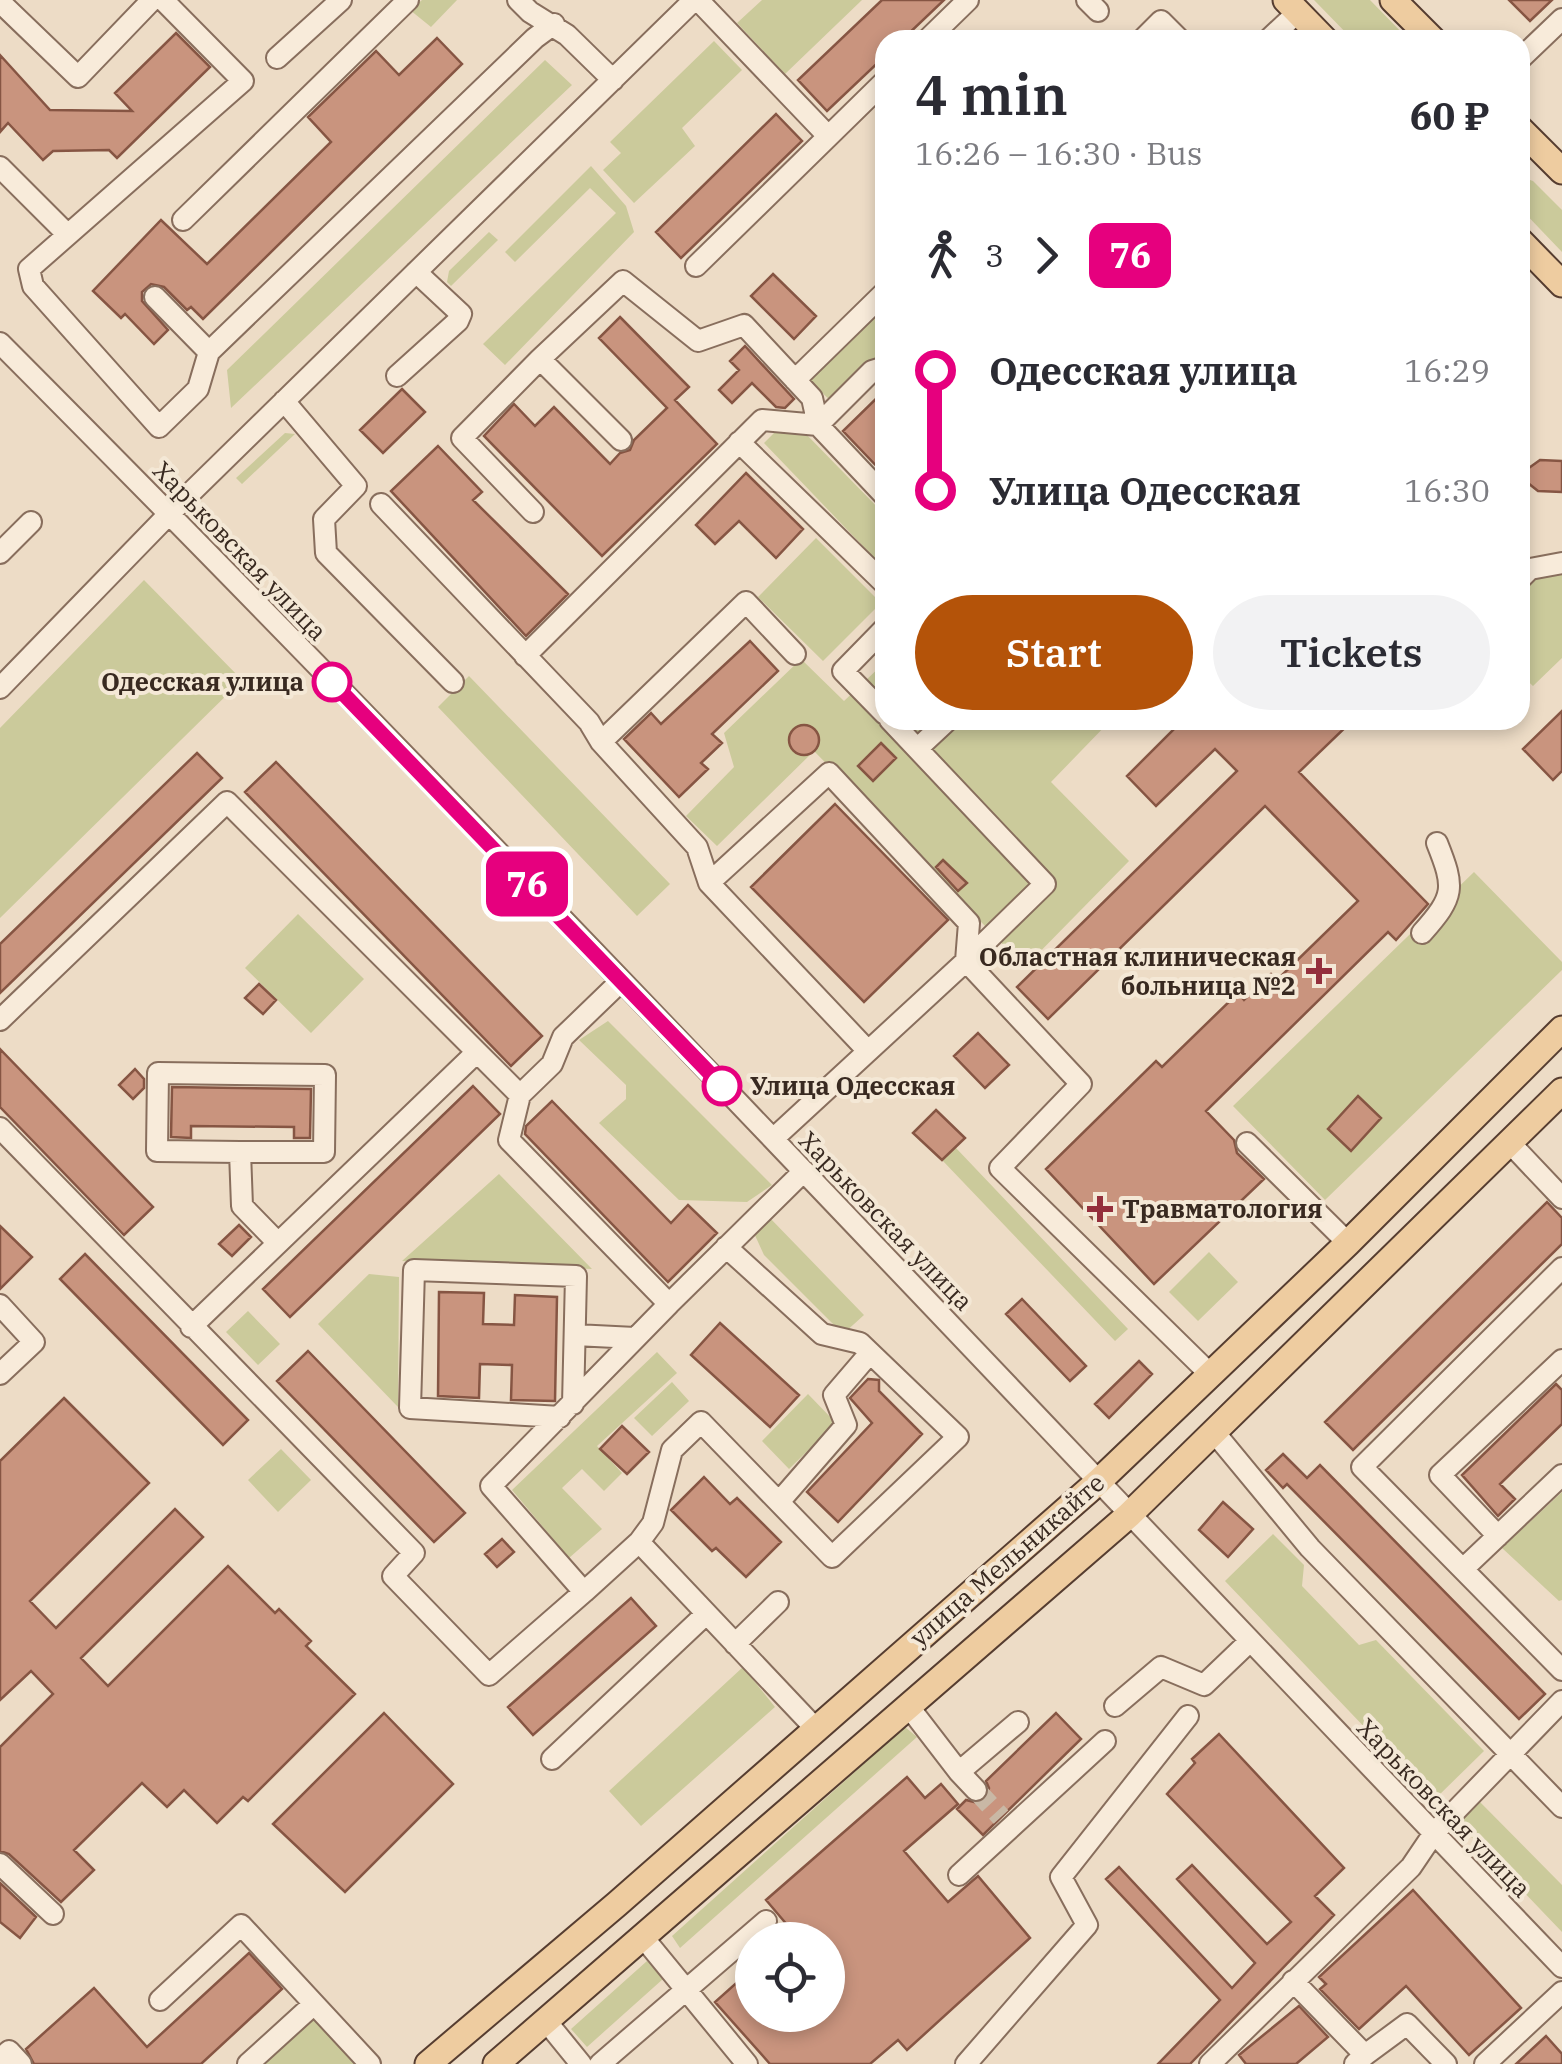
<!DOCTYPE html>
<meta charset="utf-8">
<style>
body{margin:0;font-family:"IBM Plex Serif",serif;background:#f2f2f3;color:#2b2b33;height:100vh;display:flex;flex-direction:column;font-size:38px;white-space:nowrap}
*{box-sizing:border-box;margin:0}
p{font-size:32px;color:#7c7c81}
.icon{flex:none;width:55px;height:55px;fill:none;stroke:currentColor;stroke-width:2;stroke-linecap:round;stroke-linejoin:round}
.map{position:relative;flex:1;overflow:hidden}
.drawer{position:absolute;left:875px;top:30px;width:655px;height:700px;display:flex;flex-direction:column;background:#fff;border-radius:30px;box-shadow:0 5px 15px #0003}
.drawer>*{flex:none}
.badge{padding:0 20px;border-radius:15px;font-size:35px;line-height:65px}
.tools{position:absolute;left:735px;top:1922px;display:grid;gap:20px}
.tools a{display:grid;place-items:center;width:110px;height:110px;border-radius:50%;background:#fff;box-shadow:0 5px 15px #0003;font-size:50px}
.map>.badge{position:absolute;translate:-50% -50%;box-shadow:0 0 0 5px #fff}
.legs{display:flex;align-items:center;gap:15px;height:110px;padding:0 40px;font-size:32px}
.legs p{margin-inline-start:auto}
.head{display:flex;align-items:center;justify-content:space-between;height:170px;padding:0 40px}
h1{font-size:55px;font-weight:600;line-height:75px}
.button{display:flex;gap:20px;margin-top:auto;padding:20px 40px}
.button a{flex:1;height:115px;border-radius:60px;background:#b45309;color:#fff;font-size:40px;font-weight:600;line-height:115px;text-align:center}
.button a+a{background:#f2f2f3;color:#2b2b33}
ul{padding:0 40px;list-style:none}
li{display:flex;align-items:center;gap:35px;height:120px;font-size:38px}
li i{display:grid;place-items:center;width:15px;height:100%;margin:0 12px;background:currentColor}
li i::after{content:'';width:25px;height:25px;margin:-12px;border:8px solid;border-radius:50%;background:#fff}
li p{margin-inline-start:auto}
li:first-child i{background:linear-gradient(#0000 50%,currentColor 0)}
li:last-child i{background:linear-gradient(currentColor 50%,#0000 0)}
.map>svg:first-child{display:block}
.green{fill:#cbca9b}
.building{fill:#c9947e;stroke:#865543;stroke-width:2.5}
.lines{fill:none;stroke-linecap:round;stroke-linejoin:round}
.minor-tunnel{stroke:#c9b8a5;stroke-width:20;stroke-dasharray:20 10;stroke-linecap:butt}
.minor-casing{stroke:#886e5d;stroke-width:24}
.major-casing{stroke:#563d30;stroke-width:29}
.minor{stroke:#f8ebda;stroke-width:20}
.major{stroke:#eecca0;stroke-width:25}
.line-1-casing{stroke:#fff;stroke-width:22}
.line-1{stroke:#e6007e;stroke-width:15}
.stop-1-dot{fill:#fff;stroke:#e6007e;stroke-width:5}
.poi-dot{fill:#942f3c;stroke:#f4e8d6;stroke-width:4}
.labels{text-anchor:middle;stroke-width:8;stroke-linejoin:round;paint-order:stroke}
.street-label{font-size:25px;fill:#382920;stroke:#f4e8d6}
.stop-label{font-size:25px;font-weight:bold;fill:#382920;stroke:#f4e8d6;text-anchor:end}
.poi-label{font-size:25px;font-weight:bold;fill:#382920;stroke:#f4e8d6;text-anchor:end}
</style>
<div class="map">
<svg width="1562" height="2064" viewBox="0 0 1562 2064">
<rect width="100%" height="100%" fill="#eddcc6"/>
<path class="green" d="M422 0H457L431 27 410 10Z
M762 0H862L785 74 737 23Z
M1314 0H1370L1409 40H1353Z
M714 41 742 70 682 128 695 146 634 203 603 170 621 153 610 142Z
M545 60 572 85 231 408 227 370Z
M591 166 626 206 634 232 505 365 483 344 616 213 590 188 515 262 505 252Z
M1527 179 1533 181 1562 210V252L1520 208V180Z
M489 232 498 240 451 286 447 282 449 271Z
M885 297V359L831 401 804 376Z
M778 429 806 434 885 515V569L764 443Z
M285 433 295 434 242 484 236 478Z
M816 538 881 603 823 661 758 597Z
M1562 575V658L1533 686 1520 674V586L1530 577Z
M144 580 242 680 0 918V728Z
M801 659 844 701 885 662V720H1111L1051 782 1129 861 1025 967 814 751 717 846 686 816 734 767 724 733Z
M469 676 670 884 637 916 438 707Z
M1474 872 1562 962V970L1325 1200 1233 1106Z
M298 914 364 979 311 1033 245 968Z
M608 1021 772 1185 747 1202 679 1200 599 1123 626 1099V1085L579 1040Z
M956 1148 1128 1329 1115 1341 942 1160Z
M499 1174 592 1269 402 1261Z
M768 1216 864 1315 843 1334 764 1255 753 1231Z
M1209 1252 1238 1282 1198 1321 1169 1292Z
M369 1274 399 1277 398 1407 318 1324Z
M248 1311 280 1344 258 1365 226 1332Z
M657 1352 677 1373 597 1446 622 1473 604 1491 582 1469 562 1488 602 1529 569 1558 512 1490Z
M672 1382 689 1401 652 1436 634 1418Z
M808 1394 836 1423 789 1469 762 1441Z
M281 1449 311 1480 278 1512 248 1480Z
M1562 1492V1600L1559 1601 1502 1548Z
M1273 1534 1304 1565 1302 1586 1359 1645 1376 1640 1484 1751 1434 1800 1225 1581Z
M743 1667 775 1707 641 1826 609 1791Z
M905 1727 917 1737 680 1948 672 1936Z
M1479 1801 1562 1885V1932L1456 1821Z
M647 1961 663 1979 587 2047 571 2029Z
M314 2004 370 2064H248Z"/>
<path class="building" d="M882 0H944L902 40H885V56L827 111 798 80Z
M1509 0H1552L1530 21Z
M176 33 210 67 117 158 109 150 53 151 43 160 8 123 0 132V55L50 110 132 111 115 93Z
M437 38 462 64 203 319 191 307 187 310 164 287 151 284 142 292V301L168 330 154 344 125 314 121 318 93 291 161 220 207 264 331 142 308 117 376 51 399 75Z
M776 114 802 141 681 258 656 232Z
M773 274 816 316 794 339 751 296Z
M620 317 689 387 675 400 717 444 602 556 484 436 514 404 535 426 554 407 610 464 620 453 630 450 634 440 667 408 599 338Z
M745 346 794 399 785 408 776 407 752 383 732 403 719 390 739 370 730 361Z
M402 389 425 412 383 453 360 430Z
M885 390V475L843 431Z
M438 446 482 492 473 500 568 594 526 636 391 491Z
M1540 460 1562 461V492L1538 491 1528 483 1526 470Z
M746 473 803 529 776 558 739 521 715 544 696 525Z
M750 641 778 671 712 734 722 743 701 763 708 769 679 797 624 739 651 713 661 724Z
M1562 711V771L1553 780 1523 749Z
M1183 720H1353L1299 772 1428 904 1396 940 1388 932 1206 1111 1234 1140 1237 1153 1264 1179 1154 1284 1046 1169 1156 1061 1162 1067 1238 993 1244 1000 1271 974 1277 980 1358 901 1265 806 1048 1019 1017 987 1237 771 1215 749 1156 806 1127 776Z
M789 740a15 15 0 1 1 30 0a15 15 0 1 1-30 0Z
M881 743 896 758 873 781 858 766Z
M197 753 222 778 0 993V944Z
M276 762 542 1036 511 1066 245 792Z
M835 804 948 920 864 1002 751 887Z
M943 860 967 883 958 891 936 867Z
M259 984 276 1000 263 1014 245 998Z
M978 1033 1009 1065 985 1088 954 1056Z
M0 1049 153 1207 124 1235 0 1107Z
M135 1069 144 1079V1088L133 1099 119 1085Z
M473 1086 500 1114 290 1317 263 1289Z
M172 1087 311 1089 310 1138H294V1127L191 1126V1138L171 1137Z
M1358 1096 1381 1118 1351 1151 1328 1129Z
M552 1101 671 1223 688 1205 717 1233 668 1282 525 1134 526 1126Z
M936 1110 965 1138 942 1160 913 1133Z
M1547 1202 1562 1218V1244L1353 1450 1325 1422Z
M239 1225 251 1237 232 1256 219 1244Z
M0 1226 32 1257 0 1289Z
M85 1254 248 1420 223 1445 60 1279Z
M439 1292 484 1293 483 1324 514 1325 515 1295 557 1297 555 1401 511 1400 512 1365 480 1364 479 1398 438 1396Z
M1022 1299 1086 1366 1070 1381 1006 1314Z
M720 1323 799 1395 770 1427 691 1355Z
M308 1351 465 1513 434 1542 277 1381Z
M1139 1361 1152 1374 1109 1418 1095 1404Z
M868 1379 879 1380V1391L922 1434 838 1522 807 1492 872 1423 850 1398Z
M1556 1384 1562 1390V1424L1500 1484 1515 1499 1498 1516 1462 1475Z
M64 1398 149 1483 30 1601 56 1628 175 1509 203 1537 81 1658 108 1686 228 1566 275 1613 279 1609 311 1641 306 1646 355 1694 248 1801 243 1797 217 1823 184 1790 167 1807 142 1783 74 1850 94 1870 61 1902 9 1854 0 1851V1747L53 1694 31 1671 0 1700V1461Z
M622 1426 649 1452 627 1474 600 1449Z
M1283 1454 1307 1478 1320 1465 1545 1694 1519 1719 1287 1484 1283 1488 1266 1470Z
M704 1477 730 1504 737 1498 781 1542 746 1577 716 1548 712 1551 671 1510Z
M1223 1502 1253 1529 1228 1557 1199 1530Z
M502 1539 514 1552 497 1567 485 1554Z
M631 1598 656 1626 533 1735 508 1707Z
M384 1713 453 1784 345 1892 273 1824Z
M1056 1713 1081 1739 983 1835 957 1809 966 1800 978 1803 986 1799 989 1788 986 1781Z
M1219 1734 1344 1868 1315 1896 1334 1915 1190 2064H1158L1220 2000 1106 1879 1119 1867 1232 1988 1255 1963 1177 1879 1192 1865 1267 1944 1291 1922 1167 1794 1195 1763 1192 1759Z
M907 1777 925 1798 941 1784 958 1804 904 1851 948 1902 978 1876 1030 1938 907 2050 898 2040 870 2064H770L715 2002 752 1969V2015H828V1940H800L766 1900Z
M0 1883 36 1917 20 1938 0 1922Z
M1413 1890 1521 2008 1469 2055 1406 1986 1359 2029 1320 1989 1326 1984 1319 1977Z
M249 1953 282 1989 201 2064H34L26 2049 94 1988 147 2047Z
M1299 2006 1328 2037 1296 2064H1246L1239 2055Z
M1546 2036 1562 2054V2064H1516Z"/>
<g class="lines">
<path class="minor-tunnel" d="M976 1790 1001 1817"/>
<g class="minor-casing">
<path id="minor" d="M163 0 243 81 29 269 33 286 159 427 198 389 209 352 535 38 554 24
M518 0 530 12 567 35 613 80
M698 0 828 136
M1087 0 1098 11
M0 2 78 77 152 0
M927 40 968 0
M1142 40 1161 21 1180 40
M1268 40 1298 12
M277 58 341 0
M1520 59 1562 19
M0 167 67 234
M183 220 408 0
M696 266 885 81
M155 297 209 352
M0 343C530 875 1042 1425 1562 1967
M397 376 458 321 461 314 416 272
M795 380 885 292
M284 401 356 486 324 519 326 553 453 682
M621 440 540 359 623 281 698 341 744 325 812 398 818 425 885 496
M739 442 885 584
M381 504 589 722 601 742 697 847 709 883 868 1051
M533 512 462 438 540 359
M0 553 31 522
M1520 579 1530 569 1562 563
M885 628 843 671 885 714
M525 656 762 420 818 425 872 371 885 367
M0 688 170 513 694 0
M601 742 746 602 795 654
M918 748 948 720
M709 883 829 773 969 923 966 961 1081 1084 1000 1168 1210 1374
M1422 933C1455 896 1455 888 1437 843
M0 1020 227 802 477 1052
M520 1095 509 1140 669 1304 804 1171
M0 1128 414 1553 393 1576 489 1675 584 1592
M773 1139 966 961 1045 884 890 720
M1509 1142 1562 1198
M1247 1143 1348 1243
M240 1152 157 1151 158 1073 325 1075 324 1152H240L242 1206 278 1243
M1562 1268 1362 1467 1562 1670
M669 1304 491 1486 584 1592 639 1542 653 1523 672 1450 701 1422 832 1557 958 1437 860 1343 822 1334 726 1247
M0 1305 34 1342 0 1374
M191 1327 477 1052 520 1095 552 1064 563 1037 620 982
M575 1335 635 1338
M560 1417 410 1408 414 1270 576 1276 573 1404
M1214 1432 1310 1548 1562 1807
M779 1502 846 1425 834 1395 870 1353
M1498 1536 1440 1475 1562 1360
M639 1542 815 1728
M1463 1569 1562 1475
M735 1644 778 1602
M1115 1706 1161 1667 1204 1685 1250 1641
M909 1707 959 1772 1018 1722
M552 1759 706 1614
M959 1772 976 1790
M0 1864 53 1914
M959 1875 1105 1741
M642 1936 747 2064
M1293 1981 1365 2055 1355 2064
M160 2000 241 1925 370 2064
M546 2021 581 2064
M1365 2055 1407 2024 1446 2064
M0 2060 9 2051 21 2064
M248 2064 314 2004
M600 2064 766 1921
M966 2064 1087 1925 1061 1877 1188 1716
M1210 2064 1411 1867 1434 1833 1562 1701
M1485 2064 1562 1992"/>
</g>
<g class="major-casing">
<path id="major" d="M1286 0 1325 40
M1393 0 1433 40
M1520 129 1562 171
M1520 241 1562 284
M428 2064 617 1904 1098 1482 1348 1243 1562 1029
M496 2064 1129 1515 1562 1091"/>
</g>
<use href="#minor" class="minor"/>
<use href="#major" class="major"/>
</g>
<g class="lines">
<g class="line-1-casing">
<path id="line-1" d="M332 682 722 1086"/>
</g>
<use href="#line-1" class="line-1"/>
</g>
<g class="stop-1-dot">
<circle cx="332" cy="682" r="18"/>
<circle cx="722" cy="1086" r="18"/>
</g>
<g class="poi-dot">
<path d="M1314 956h10v10h10v10h-10v10h-10v-10h-10v-10h10z"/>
<path d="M1095 1194h10v10h10v10h-10v10h-10v-10h-10v-10h10z"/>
</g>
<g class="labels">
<g class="street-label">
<text transform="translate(240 551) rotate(46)" y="9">Харьковская улица</text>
<text transform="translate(886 1221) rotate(46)" y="9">Харьковская улица</text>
<text transform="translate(1007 1560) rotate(-41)" y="9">улица Мельникайте</text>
<text transform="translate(1444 1808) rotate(46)" y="9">Харьковская улица</text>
</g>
<g class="stop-label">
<text x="304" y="691">Одесская улица</text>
<text x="750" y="1095" text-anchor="start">Улица Одесская</text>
</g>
<g class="poi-label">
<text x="1296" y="966">Областная клиническая<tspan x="1296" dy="29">больница №2</tspan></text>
<text x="1122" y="1218" text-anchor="start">Травматология</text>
</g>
</g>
</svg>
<div class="tools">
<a><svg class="icon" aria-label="locate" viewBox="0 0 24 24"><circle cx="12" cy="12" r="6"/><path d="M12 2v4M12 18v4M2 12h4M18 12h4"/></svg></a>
</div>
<b class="badge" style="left:527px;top:884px;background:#e6007e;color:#fff">76</b>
<section class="drawer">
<div class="head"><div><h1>4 min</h1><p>16:26 – 16:30 · Bus</p></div><b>60 ₽</b></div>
<div class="legs"><svg class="icon" aria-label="walk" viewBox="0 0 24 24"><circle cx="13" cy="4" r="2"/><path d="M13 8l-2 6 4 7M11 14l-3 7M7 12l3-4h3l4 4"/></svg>3<svg class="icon" aria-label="forward" viewBox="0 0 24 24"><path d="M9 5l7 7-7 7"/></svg><b class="badge" style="background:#e6007e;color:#fff">76</b></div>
<ul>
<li><i style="color:#e6007e"></i><b>Одесская улица</b><p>16:29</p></li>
<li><i style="color:#e6007e"></i><b>Улица Одесская</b><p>16:30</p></li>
</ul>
<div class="button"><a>Start</a><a>Tickets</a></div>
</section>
</div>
